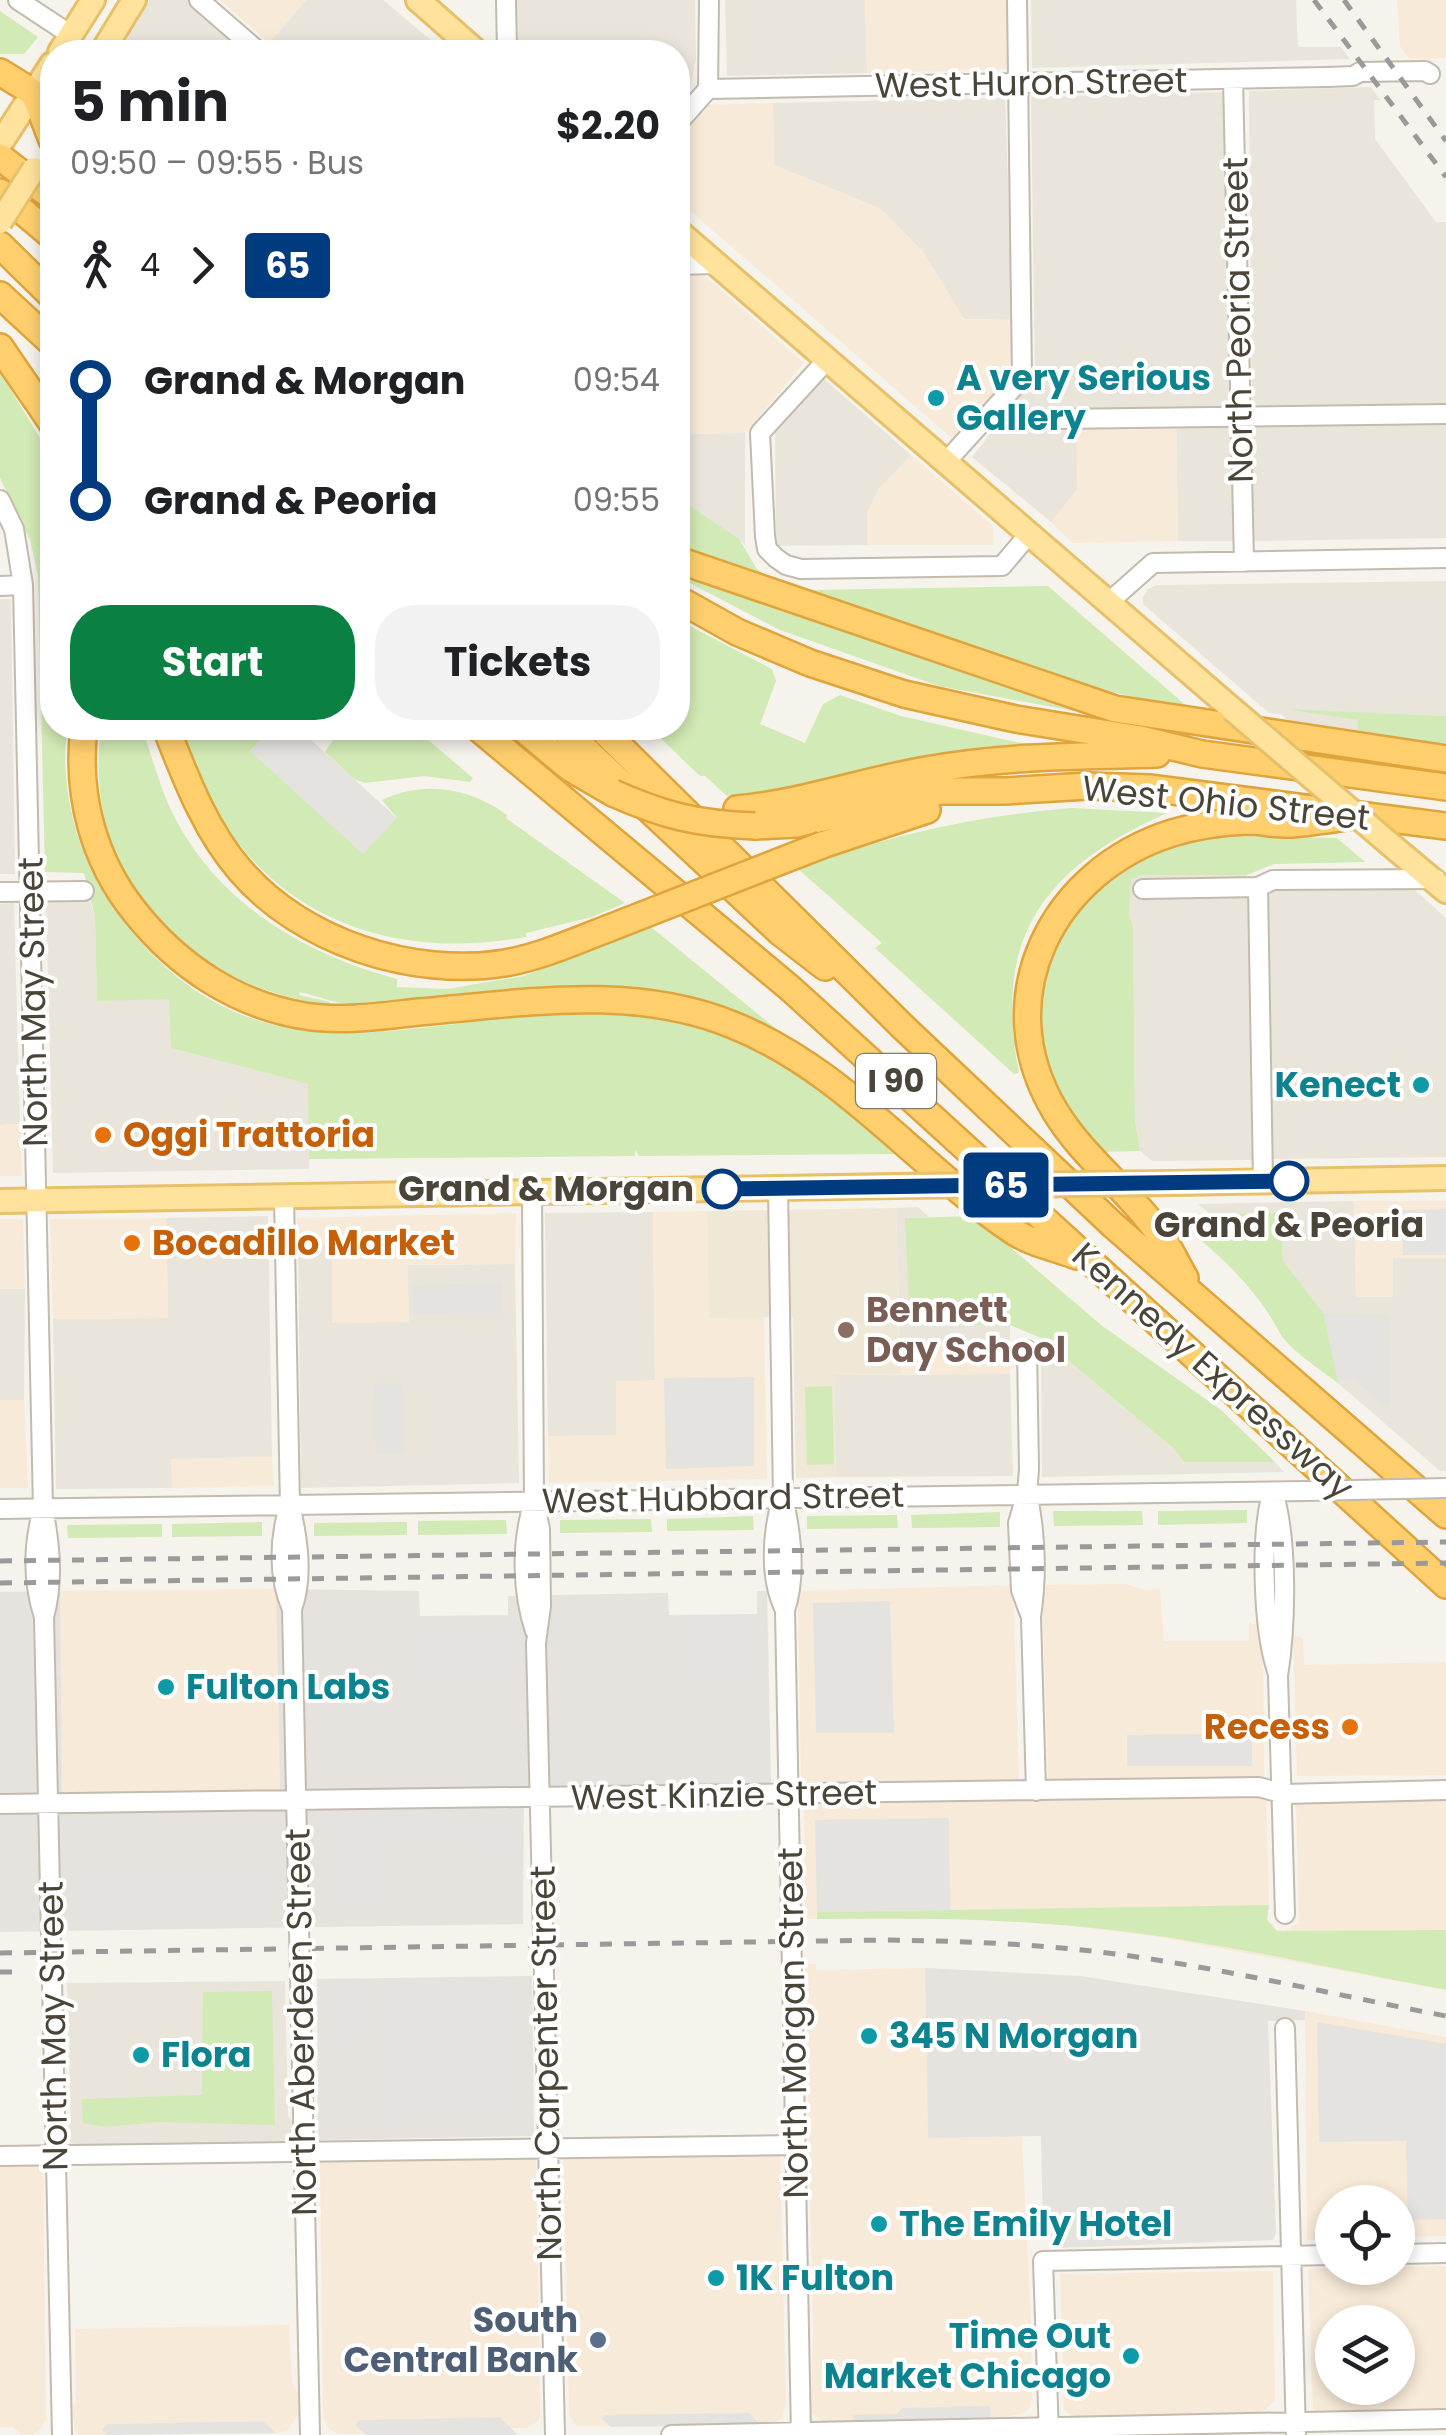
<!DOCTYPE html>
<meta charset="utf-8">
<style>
body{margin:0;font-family:Poppins,sans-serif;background:#f2f2f2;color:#202124;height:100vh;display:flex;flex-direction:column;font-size:38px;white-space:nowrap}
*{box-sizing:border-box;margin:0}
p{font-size:32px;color:#757577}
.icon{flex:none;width:55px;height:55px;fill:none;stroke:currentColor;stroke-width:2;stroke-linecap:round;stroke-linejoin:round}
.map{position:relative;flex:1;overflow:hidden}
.side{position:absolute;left:40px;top:40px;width:650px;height:700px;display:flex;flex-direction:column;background:#fff;border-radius:40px;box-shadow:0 5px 15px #0003}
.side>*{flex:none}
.badge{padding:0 20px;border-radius:8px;font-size:35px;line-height:65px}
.tools{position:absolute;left:1315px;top:2185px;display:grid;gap:20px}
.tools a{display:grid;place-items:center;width:100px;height:100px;border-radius:50%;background:#fff;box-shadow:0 5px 15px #0003;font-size:50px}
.map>.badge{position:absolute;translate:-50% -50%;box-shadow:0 0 0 5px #fff}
.legs{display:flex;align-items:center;gap:15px;height:110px;padding:0 30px;font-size:32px}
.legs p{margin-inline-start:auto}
.summary{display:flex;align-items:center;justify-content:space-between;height:170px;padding:0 30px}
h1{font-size:55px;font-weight:700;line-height:75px}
.button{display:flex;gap:20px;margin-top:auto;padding:20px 30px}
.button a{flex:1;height:115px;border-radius:40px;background:#0b8043;color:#fff;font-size:40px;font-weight:700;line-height:115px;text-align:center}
.button a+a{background:#f2f2f2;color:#202124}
ul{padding:0 30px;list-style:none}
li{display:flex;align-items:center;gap:35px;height:120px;font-size:38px}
li i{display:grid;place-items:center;width:15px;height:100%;margin:0 12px;background:currentColor}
li i::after{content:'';width:25px;height:25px;margin:-12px;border:8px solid;border-radius:50%;background:#fff}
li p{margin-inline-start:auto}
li:first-child i{background:linear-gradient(#0000 50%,currentColor 0)}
li:last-child i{background:linear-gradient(currentColor 50%,#0000 0)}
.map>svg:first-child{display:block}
.residential{fill:#eae5da}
.commercial{fill:#f7ead8;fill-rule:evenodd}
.industrial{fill:#e6e2dd}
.education{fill:#efe8d6}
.green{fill:#d2eab5}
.parking{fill:#e5e3e0}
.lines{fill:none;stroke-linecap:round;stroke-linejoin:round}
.minor-casing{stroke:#c2bbae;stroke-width:22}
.major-casing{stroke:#e6c16a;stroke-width:28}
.highway-casing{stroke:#e0a43c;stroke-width:30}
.minor{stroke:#fff;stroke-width:18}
.major{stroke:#ffe39c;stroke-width:22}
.highway{stroke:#ffcf6e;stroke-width:25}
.rail{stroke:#9a9a9a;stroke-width:5;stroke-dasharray:12 12;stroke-linecap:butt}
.minor-bridge-casing{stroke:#c2bbae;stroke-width:22;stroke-linecap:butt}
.major-bridge-casing{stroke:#e6c16a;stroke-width:28;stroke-linecap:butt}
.highway-bridge-casing{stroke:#e0a43c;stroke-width:30;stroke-linecap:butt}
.minor-bridge{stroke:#fff;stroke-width:18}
.major-bridge{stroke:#ffe39c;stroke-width:22}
.highway-bridge{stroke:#ffcf6e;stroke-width:25}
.line-1-casing{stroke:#fff;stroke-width:22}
.line-1{stroke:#003b80;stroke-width:15}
.culture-dot{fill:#0f9aa8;stroke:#fff;stroke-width:4}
.food-dot{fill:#e8710a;stroke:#fff;stroke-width:4}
.stop-1-dot{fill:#fff;stroke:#003b80;stroke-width:5}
.education-dot{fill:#8d6e63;stroke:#fff;stroke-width:4}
.service-dot{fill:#5c6f8a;stroke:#fff;stroke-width:4}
.labels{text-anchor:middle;stroke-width:8;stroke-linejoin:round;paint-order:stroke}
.shield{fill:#fff;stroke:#817c74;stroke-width:2.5}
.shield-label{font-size:32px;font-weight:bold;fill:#4b4439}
.street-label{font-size:35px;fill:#4b4439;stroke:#fff}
.culture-label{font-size:35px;font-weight:bold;fill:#0d838f;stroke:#fff;text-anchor:start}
.food-label{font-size:35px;font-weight:bold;fill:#c56008;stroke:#fff;text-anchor:start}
.stop-label{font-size:35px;font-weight:bold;fill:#4b4439;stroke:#fff;text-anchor:end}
.education-label{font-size:35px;font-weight:bold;fill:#785e54;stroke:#fff;text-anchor:start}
.service-label{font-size:35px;font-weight:bold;fill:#4e5e75;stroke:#fff;text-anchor:end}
</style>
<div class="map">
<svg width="1446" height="2435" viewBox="0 0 1446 2435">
<rect width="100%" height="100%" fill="#f6f3ec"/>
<path class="residential" d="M150 0H191L250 52H118Z
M306 0H383L445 52H280L269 43Z
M517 0H695L696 59 690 88 678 103V52H518Z
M725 0H865L867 73 727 76Z
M1031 0H1296L1298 47H1341L1350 59 1032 68Z
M1371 87 1380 100H1374L1375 139 1436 222H1446V538L1253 541 1249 91Z
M1223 92 1233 541H1178L1176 418 1077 490 1051 522 972 457 1035 377 1031 97Z
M1005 98 1013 320 964 319 924 253 881 209 774 165 773 103Z
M822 377 911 455 879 489 867 513V545L776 546 775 427Z
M745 433V545L678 498V434Z
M1446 581V716L1299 710 1359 720 1357 732 1290 722 1281 714 1269 713 1143 604V597L1148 589 1156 585Z
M0 599H11L15 874H0Z
M1141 875H1247L1254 1160 1152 1161 1140 1151 1135 1120 1133 927 1129 914 1128 886 1131 880Z
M1412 887 1446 918V1157L1271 1159 1268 890Z
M90 901 95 917 97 1001 170 998 171 1048 309 1084V1169L53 1173 46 902Z
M14 903 20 1124 0 1125V904Z
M1354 1201 1356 1297 1393 1258H1446V1471H1440L1339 1384 1324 1314 1283 1262 1280 1213H1209L1198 1204Z
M918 1207 929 1217 906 1218 910 1326 1010 1325V1343H900L896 1208Z
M653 1212 655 1381 616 1436H548L545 1213Z
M268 1216 272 1457 172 1459V1488L56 1489 53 1319 168 1318 166 1218Z
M298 1244H332L333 1323 408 1265 515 1264 519 1483 301 1488Z
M0 1289H25L24 1400H0Z
M1041 1338 1174 1449 1184 1462H1275L1284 1472 1042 1477Z
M1010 1374 1013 1476 836 1477 834 1375Z
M285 1981 288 2116 293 2122 290 2137 284 2141 75 2145 68 2141 66 2127 71 2123 67 1983Z"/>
<path class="commercial" d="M220 0H306L269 43Z
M865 0H1010L1012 69 867 73Z
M1397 0H1446V58L1410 59 1400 46Z
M773 103 774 165 881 209 924 253 964 319 1013 320 1014 374 955 441 678 200V137L707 105Z
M705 276 804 363 745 433 678 434V277Z
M1176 417 1178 541 1073 543 1051 522 1077 490 1076 419Z
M911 455 993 526 994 545H867V514L879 489Z
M20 1124 22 1176H0V1125Z
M1354 1201H1446V1258H1393V1297H1356Z
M707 1211 709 1317H764L767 1479 549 1483 548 1436 616 1435V1381L655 1380 653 1212Z
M516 1213 515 1264 408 1265 409 1322 332 1323V1244H298L297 1218Z
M166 1218 168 1318 53 1319 50 1219Z
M0 1219H23L25 1289H0Z
M900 1343H1010V1374H901Z
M0 1400H24L28 1488H0Z
M272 1457 274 1486 172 1488 171 1459Z
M1125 1584 1145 1590 1160 1589 1164 1641H1249V1623L1263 1626 1264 1778 1048 1780 1042 1585Z
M1013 1585 1019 1781 801 1783 798 1591Z
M276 1589 280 1791 61 1795 60 1591Z
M1293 1635 1303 1638 1304 1665 1446 1662V1775L1297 1776Z
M1266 1797 1269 1905 1265 1915 1276 1930 1285 1931 1299 1923 1296 1802 1446 1801V1990L1153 1936 1065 1925 950 1918 805 1919 804 1801Z
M805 1964H816L817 1970 925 1968 928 2138 1022 2137 1031 2324 1032 2398 1029 2409 1024 2413 990 2420 854 2422H824L811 2412 813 2327Z
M1305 2011 1446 2037V2236L1398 2237V2202H1332V2239L1307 2240Z
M780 2151 786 2403 782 2418 772 2425 577 2426 569 2415V2407L563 2155Z
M536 2155 540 2417 538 2421 527 2428H511L500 2417 359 2420 356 2425 364 2434H338L328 2428 323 2418 320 2159Z
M0 2163H43L46 2420 39 2431 32 2435H21L13 2427H0Z
M1446 2266V2411H1313L1308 2269ZM1332 2322H1398V2388H1332Z
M1273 2271 1275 2395 1274 2402 1264 2410 1258 2413 1087 2417H1074L1064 2410 1060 2274Z
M289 2325 292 2383 299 2394V2414L287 2431 276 2433 263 2421 107 2424 103 2430 107 2435H79L75 2430 72 2407 76 2400 75 2329Z"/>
<path class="industrial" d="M276 1589 419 1591 420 1616 508 1615V1596L660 1593H668L669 1615 757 1614V1591H767L771 1783 524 1786 523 1924 0 1932V1592L60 1591 62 1795 280 1791Z
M925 1968 1080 1976 1305 2011V2020L1268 2021 1276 2233 1273 2240 1058 2248 1043 2227 1041 2136 928 2138Z
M532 1976 534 2136 318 2140 317 1979Z"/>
<path class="education" d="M896 1208 901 1374 834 1375 836 1477 796 1478 793 1317 709 1318 707 1211Z"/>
<path class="green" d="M0 11 38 37 24 54H0Z
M0 372 52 458V728H67C59 795 80 866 122 920 282 1125 464 980 667 1021 768 1041 824 1090 901 1154L639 1156 635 1150V1156L309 1159 308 1084 171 1048 169 999 97 1001 95 917 84 873 45 872 38 576 30 540 0 478Z
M678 498 739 539 757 569 768 577 810 590 1048 586 1190 709 1089 687 678 548Z
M678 572 1004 687 1149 725 939 686 780 630 678 577Z
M678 620 772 669 776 681 760 724 805 743 823 704 840 695 901 716 1025 744 938 755 797 789 727 796 705 776H700L650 728H678Z
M1285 709 1446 716V746L1357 732 1358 720Z
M101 728H142C151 754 159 783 170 808 214 901 301 953 397 979V987L447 989 524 976 651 927 785 1036C663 971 574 986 443 997 413 999 381 1006 351 1004 335 1004 316 995 300 992L299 995 330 1002V1005C185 986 81 877 101 728Z
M181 728H272L250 751 397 818 382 800C424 780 470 788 507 815L506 818 625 903 592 917 526 933V937C359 967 229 893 181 728Z
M341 728H414L473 778 470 782 424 776 365 783 354 779 325 752Z
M1071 808 1167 813C1044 868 992 936 1019 1073L1014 1074 875 948 882 943 798 869C889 835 974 816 1071 808Z
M1225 830 1230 836 1337 838 1365 862 1274 864 1247 875H1141L1131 880 1129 914 1133 927 1135 1120 1140 1151 1099 1152 1059 1104 1036 1030 1043 963 1068 917 1135 856Z
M1280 1213 1283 1261 1324 1314 1339 1384C1325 1373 1287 1348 1280 1333 1254 1284 1213 1249 1169 1214Z
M974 1216 1101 1325 1221 1410 1275 1462H1184L1174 1449 1041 1338 1010 1325 910 1326 905 1218Z
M832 1386 834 1464 807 1465 805 1387Z
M1247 1510V1523L1158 1525V1511Z
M1053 1511H1142L1143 1525 1054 1526Z
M1000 1512V1527L912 1528 911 1515Z
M897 1515 898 1528 807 1529V1516Z
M753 1516 754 1530 667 1531V1519Z
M651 1519 652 1532 560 1533V1520Z
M506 1520 507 1534 418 1535V1521Z
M262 1522V1536L172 1537V1524Z
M407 1522V1535L314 1536V1523Z
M162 1524V1537L68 1538 67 1525Z
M1269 1905 1267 1920 1277 1931 1446 1930V1990C1319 1966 1190 1935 1061 1925 980 1918 899 1918 817 1919V1912Z
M272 1991 275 2125 158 2122 107 2127 83 2123 82 2099 202 2095 203 1992Z"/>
<path class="parking" d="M272 728H298L397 818 363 854 250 751Z
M1446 1209V1255H1403L1402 1210Z
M502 1283V1314L414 1315 413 1285Z
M1324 1314 1389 1315 1390 1410 1354 1379 1338 1383Z
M754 1377V1466L666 1469 664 1378Z
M403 1383 405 1453H376L373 1383Z
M890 1601 894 1733H816L813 1603Z
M685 1618H757L759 1685H687Z
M417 1619H510V1680L417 1681Z
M1252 1734V1766H1127V1735Z
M518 1813V1862L471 1863V1840H394L395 1914 325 1915 323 1816Z
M949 1818 950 1910 817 1912 815 1820Z
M270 1871 271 1921 77 1924 76 1874Z
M449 1980 450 1985 511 1983 514 2115 453 2117 452 2122 379 2124 376 1981Z
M370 1981 369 2034 360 2048H327L326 1981Z
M1317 2022 1446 2044V2219L1408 2220 1406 2141 1319 2142Z
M990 2406V2420L854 2422 853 2415 897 2414 902 2408Z
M750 2413 760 2425 611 2427 602 2419 605 2415Z
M500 2417 518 2435H366L355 2425 359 2420Z
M263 2421 276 2433 107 2435 102 2430 107 2424Z"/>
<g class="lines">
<g class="minor-casing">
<path id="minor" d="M18 0 71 35
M199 0 259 52
M506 0 507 52
M1233 79 1244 562
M708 89 1328 77 1353 76 1360 72 1425 71 1430 74
M678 123 708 89 709 0
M678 265 715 264
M827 360 760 433 765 536 767 549 776 558 786 565 801 569 1002 566 1029 534
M984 420 1446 414
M945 463 1022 378 1017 0
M0 500 14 529 23 585 43 1508C50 1544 54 1581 44 1617
M0 586 23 585
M1109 602 1153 563 1446 558
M1258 887 1263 1181
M1143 889 1258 887 1273 880 1436 879
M0 892 84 891
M778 1188 783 1497C791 1532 797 1575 785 1610L801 2435
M532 1193 534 1501 540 1529 541 1606 536 1643 555 2435
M284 1197 290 1506C298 1538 304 1577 292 1609L310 2435
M1027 1350 1029 1469 1027 1493 1018 1523 1021 1590 1029 1612
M1273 1492C1288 1539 1286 1626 1278 1676L1285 1914
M1027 1493C1036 1534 1037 1576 1031 1617L1036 1791
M1272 1494C1260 1536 1263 1629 1277 1671
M782 1499C772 1533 769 1578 785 1610
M533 1505C521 1544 522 1592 535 1631
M289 1507C279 1539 278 1578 292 1609
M0 1509 1306 1491
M42 1513C33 1547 33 1583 44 1617L62 2435
M0 1804 1259 1787 1284 1794 1446 1790
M1285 2028 1296 2435
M0 2156 796 2145
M1398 2254 1446 2253
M671 2435 1446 2419
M1049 2435 1043 2261 1332 2255"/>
</g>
<g class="major-casing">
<path id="major" d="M418 0 477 52
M60 52 93 0
M102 52 134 0
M0 144 52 64
M678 231 1232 709
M1391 845 1446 891
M1174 1183 1446 1178
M0 1201 895 1186"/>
</g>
<g class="highway-casing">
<path id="highway" d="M0 72 34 93 52 140
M0 157 52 197
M0 192 52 236
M0 245 52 296
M0 295 52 343
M0 347 52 423
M678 560 1115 709 1446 759
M678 599 737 632 810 663 904 694 1016 719 1140 739 1202 754 1446 787
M84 728C76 794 93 860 135 912 178 966 236 1005 305 1016 343 1022 381 1016 419 1012 524 1003 633 984 733 1025 843 1069 917 1166 1013 1231 1031 1243 1056 1248 1077 1256
M166 728C185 776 205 830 240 870 301 942 413 978 505 963 540 957 573 942 607 929
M478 728 791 989 1446 1585
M522 728 570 768 613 793
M562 728 781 933 825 967
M601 728 904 1028 1114 1226 1446 1515
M737 809C803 803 862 781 926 770 1004 756 1079 756 1157 754
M755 826 796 824 941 791H1005L1088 786 1149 788 1446 826
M822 845 927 810
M1185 1278C1176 1263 1169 1246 1158 1232 1128 1189 1084 1159 1055 1111 987 998 1052 871 1172 833 1195 826 1222 822 1247 821 1262 821 1277 825 1292 824 1315 822 1338 818 1360 815"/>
</g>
<use href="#minor" class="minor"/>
<use href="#major" class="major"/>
<use href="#highway" class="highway"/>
<path class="rail" d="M1314 0 1446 177
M1344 0 1446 141
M0 1561 1446 1542
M0 1583 1446 1563
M0 1953 888 1940C964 1941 1040 1944 1116 1954 1227 1969 1336 1995 1446 2016
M0 1972H19"/>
<g class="minor-bridge-casing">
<path id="minor-bridge" d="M1306 1491 1446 1488"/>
</g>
<g class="major-bridge-casing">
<path id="major-bridge" d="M0 222 34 169
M1232 709 1391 845
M895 1186 1174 1183"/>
</g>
<g class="highway-bridge-casing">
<path id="highway-bridge" d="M613 793C665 816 698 824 755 826
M607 929 822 845"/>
</g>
<use href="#minor-bridge" class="minor-bridge"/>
<use href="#major-bridge" class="major-bridge"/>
<use href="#highway-bridge" class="highway-bridge"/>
</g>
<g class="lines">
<g class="line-1-casing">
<path id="line-1" d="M722 1189 1289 1181"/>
</g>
<use href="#line-1" class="line-1"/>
</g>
<g class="culture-dot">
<circle cx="936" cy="398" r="10"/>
<circle cx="1421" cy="1085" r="10"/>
<circle cx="166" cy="1687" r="10"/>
<circle cx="869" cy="2036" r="10"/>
<circle cx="141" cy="2055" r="10"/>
<circle cx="879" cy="2224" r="10"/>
<circle cx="716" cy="2278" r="10"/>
<circle cx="1131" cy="2356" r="10"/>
</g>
<g class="food-dot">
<circle cx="103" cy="1135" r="10"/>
<circle cx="132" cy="1243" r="10"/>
<circle cx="1350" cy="1727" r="10"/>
</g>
<g class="stop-1-dot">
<circle cx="1289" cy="1181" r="18"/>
<circle cx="722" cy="1189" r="18"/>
</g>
<circle class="education-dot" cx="846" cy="1330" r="10"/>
<circle class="service-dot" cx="598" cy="2340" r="10"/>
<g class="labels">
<rect class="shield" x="856" y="1054" width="80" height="54" rx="8"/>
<g class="shield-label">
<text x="896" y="1092">I 90</text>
</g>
<g class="street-label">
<text transform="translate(1031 83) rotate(-1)" y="12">West Huron Street</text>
<text transform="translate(1238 320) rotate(-91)" y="12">North Peoria Street</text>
<text transform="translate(1226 803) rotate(6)" y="12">West Ohio Street</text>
<text transform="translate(33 1002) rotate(-91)" y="12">North May Street</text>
<text transform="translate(1213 1371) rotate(42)" y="12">Kennedy Expressway</text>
<text transform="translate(723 1498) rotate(-1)" y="12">West Hubbard Street</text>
<text transform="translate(724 1795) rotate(-1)" y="12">West Kinzie Street</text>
<text transform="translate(301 2022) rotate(-91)" y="12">North Aberdeen Street</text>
<text transform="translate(793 2023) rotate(-91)" y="12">North Morgan Street</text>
<text transform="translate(53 2026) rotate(-91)" y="12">North May Street</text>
<text transform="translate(546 2063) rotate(-91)" y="12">North Carpenter Street</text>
</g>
<g class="culture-label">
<text x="956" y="390">A very Serious<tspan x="956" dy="40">Gallery</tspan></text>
<text x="1401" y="1097" text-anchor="end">Kenect</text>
<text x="186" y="1699">Fulton Labs</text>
<text x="889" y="2048">345 N Morgan</text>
<text x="161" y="2067">Flora</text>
<text x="899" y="2236">The Emily Hotel</text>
<text x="736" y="2290">1K Fulton</text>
<text x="1111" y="2348" text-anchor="end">Time Out<tspan x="1111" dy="40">Market Chicago</tspan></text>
</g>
<g class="food-label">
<text x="123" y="1147">Oggi Trattoria</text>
<text x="152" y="1255">Bocadillo Market</text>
<text x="1330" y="1739" text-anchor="end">Recess</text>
</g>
<g class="stop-label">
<text x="694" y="1201">Grand &amp; Morgan</text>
<text x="1289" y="1237" text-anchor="middle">Grand &amp; Peoria</text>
</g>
<g class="education-label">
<text x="866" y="1322">Bennett<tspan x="866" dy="40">Day School</tspan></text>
</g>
<g class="service-label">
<text x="578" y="2332">South<tspan x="578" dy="40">Central Bank</tspan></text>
</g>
</g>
</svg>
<div class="tools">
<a><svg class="icon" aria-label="locate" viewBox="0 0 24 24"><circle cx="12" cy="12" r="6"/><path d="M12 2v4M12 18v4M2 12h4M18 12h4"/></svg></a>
<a><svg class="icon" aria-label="layers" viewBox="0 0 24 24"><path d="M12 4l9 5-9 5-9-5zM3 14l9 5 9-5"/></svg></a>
</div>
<b class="badge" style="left:1006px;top:1185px;background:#003b80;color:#fff">65</b>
<section class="side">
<div class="summary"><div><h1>5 min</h1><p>09:50 – 09:55 · Bus</p></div><b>$2.20</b></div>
<div class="legs"><svg class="icon" aria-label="walk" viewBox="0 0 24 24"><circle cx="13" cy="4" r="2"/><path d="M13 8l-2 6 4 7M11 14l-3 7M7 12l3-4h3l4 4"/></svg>4<svg class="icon" aria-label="forward" viewBox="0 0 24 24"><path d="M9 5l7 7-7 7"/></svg><b class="badge" style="background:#003b80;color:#fff">65</b></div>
<ul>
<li><i style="color:#003b80"></i><b>Grand &amp; Morgan</b><p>09:54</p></li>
<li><i style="color:#003b80"></i><b>Grand &amp; Peoria</b><p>09:55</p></li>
</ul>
<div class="button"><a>Start</a><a>Tickets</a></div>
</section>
</div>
